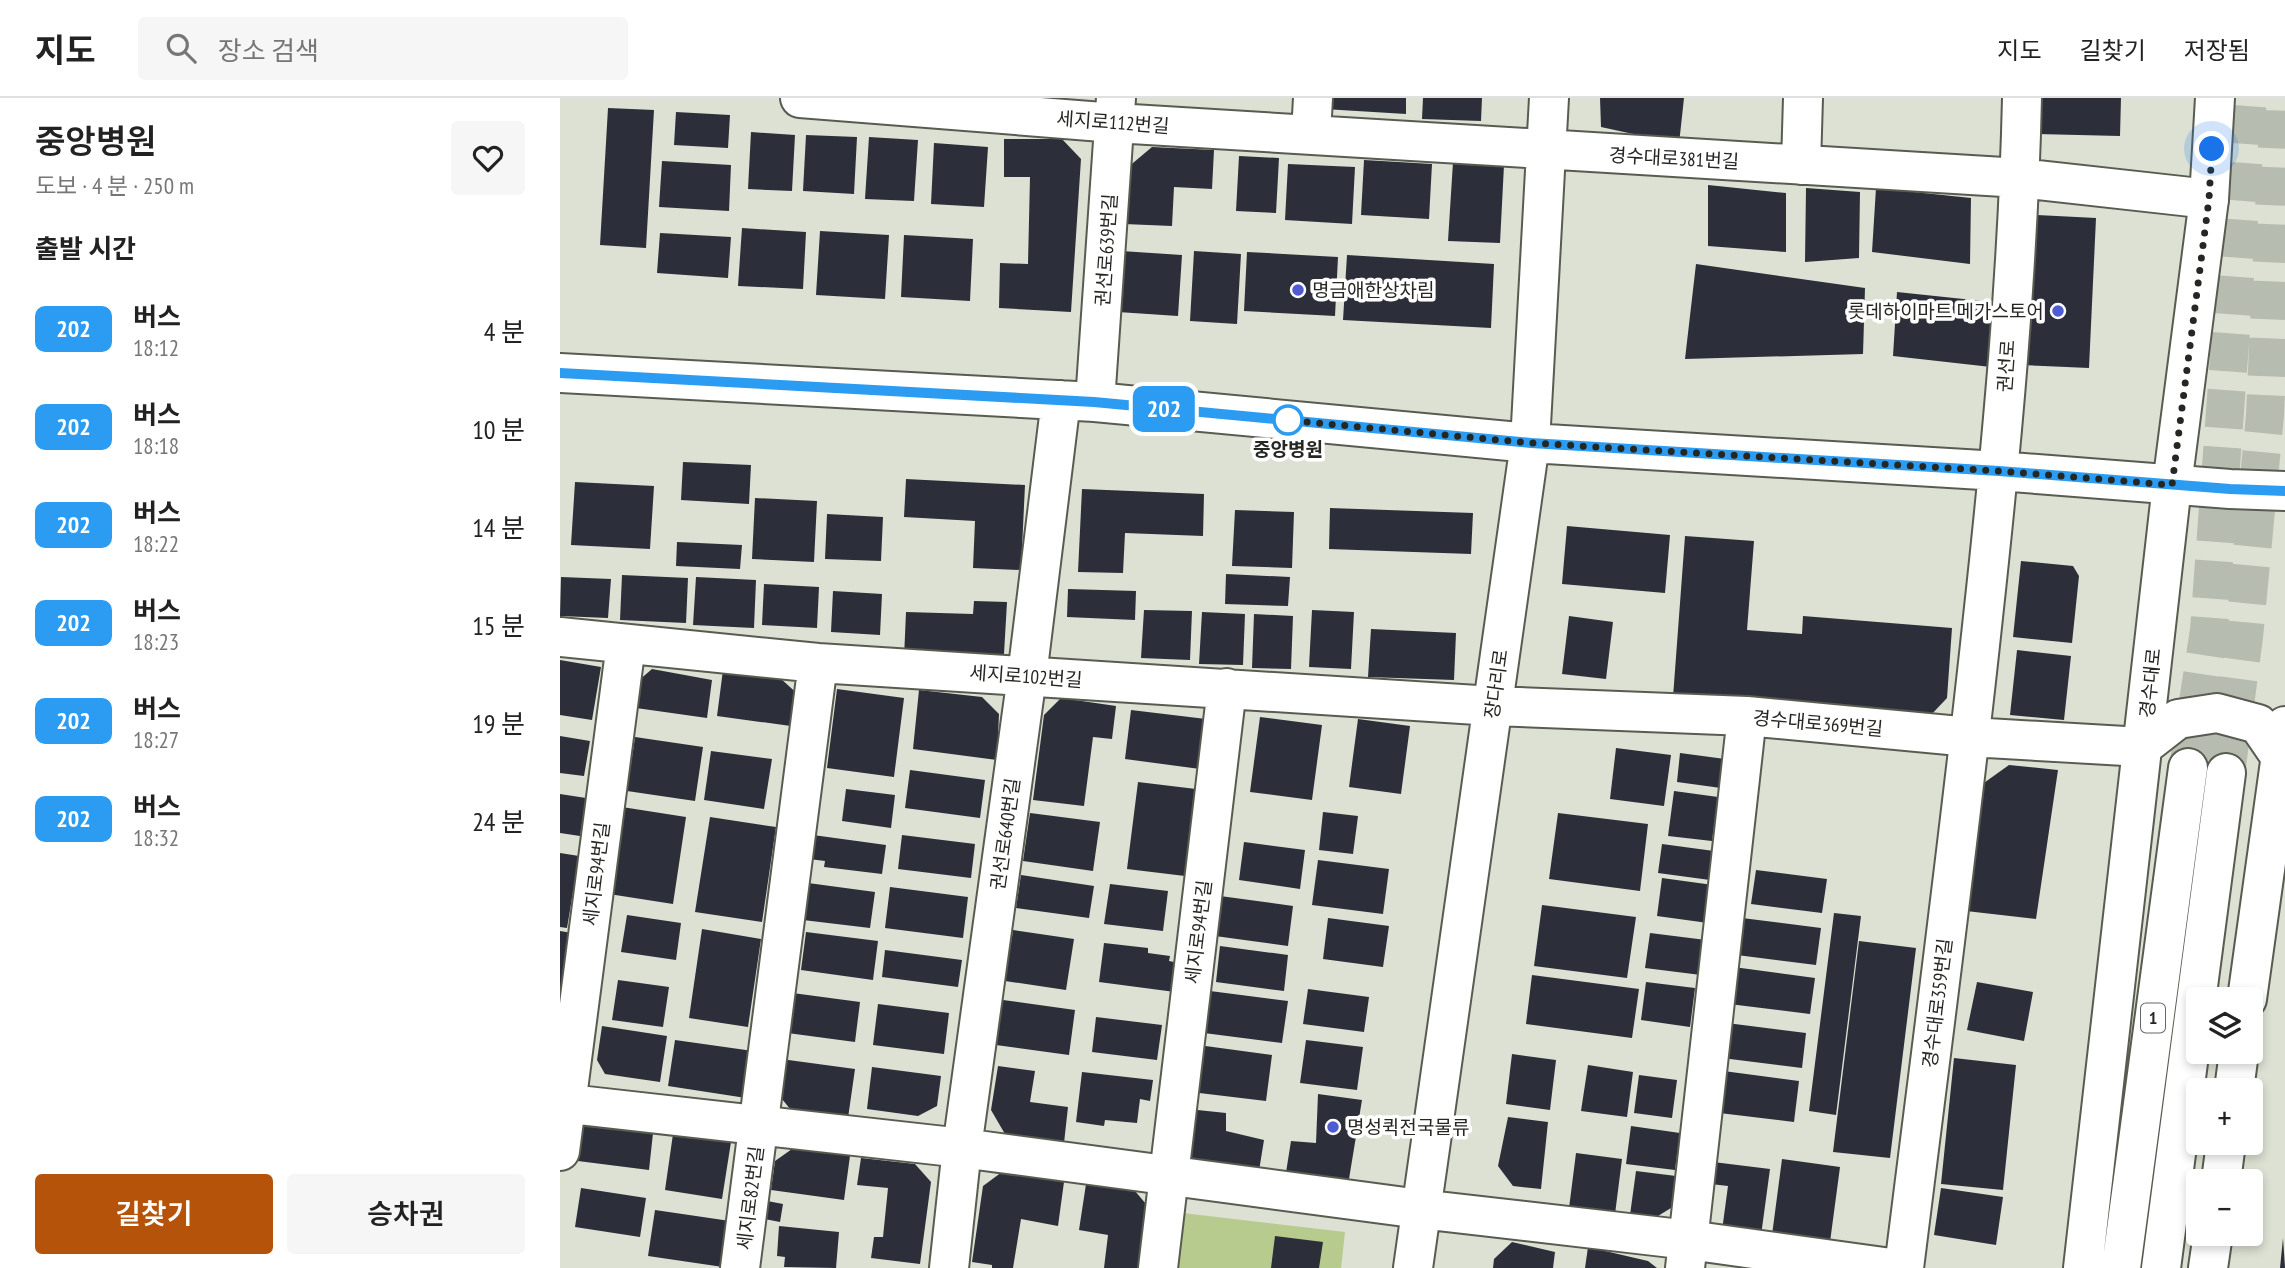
<!DOCTYPE html>
<html lang="ko">
<meta charset="utf-8">
<style>
body{margin:0;font-family:"PT Sans Narrow","Noto Sans KR",sans-serif;background:#f6f6f6;color:#222;height:100vh;display:flex;flex-direction:column;font-size:26px;white-space:nowrap}
*{box-sizing:border-box;margin:0}
p{font-size:23px;color:#767676}
.icon{flex:none;width:38px;height:38px;fill:none;stroke:currentColor;stroke-width:2;stroke-linecap:round;stroke-linejoin:round}
.map{position:relative;flex:1;overflow:hidden}
.panel{display:flex;flex-direction:column;background:#fff;width:560px}
.panel>*{flex:none}
.badge{padding:0 14px;border-radius:10px;font-size:24px;line-height:46px}
.buttons{position:absolute;left:1626px;top:889px;display:grid;gap:14px}
.buttons a{display:grid;place-items:center;width:77px;height:77px;border-radius:7px;background:#fff;box-shadow:0 4px 10px #0003;font-size:35px}
.you{position:absolute;width:35px;height:35px;margin:-18px;border:5px solid #fff;border-radius:50%;background:#1a73e8;box-shadow:0 0 0 10px #1a73e833}
.map>.badge{position:absolute;translate:-50% -50%;box-shadow:0 0 0 4px #fff}
h2{padding:0 35px;font-size:26px;line-height:63px}
.round{display:grid;place-items:center;flex:none;width:74px;height:74px;border-radius:7px;background:#f6f6f6}
.summary{display:flex;align-items:center;justify-content:space-between;height:119px;padding:0 35px}
h1{font-size:33px;font-weight:600;line-height:52px}
.cta{display:flex;gap:14px;margin-top:auto;padding:14px 35px}
.cta a{flex:1;height:80px;border-radius:7px;background:#b45309;color:#fff;font-size:28px;font-weight:600;line-height:80px;text-align:center}
.cta a+a{background:#f6f6f6;color:#222}
ul{padding:0;list-style:none}
li{display:flex;align-items:center;gap:21px;height:98px;padding:0 35px}
li div{flex:1}
li b{display:block;font-size:26px}
li em{font-style:normal}
li .badge{min-width:77px;font-weight:700;text-align:center}
header{display:flex;align-items:center;gap:42px;box-sizing:border-box;height:98px;padding:0 35px;background:#fff;border-bottom:2px solid #e0e0e0}
header strong{font-size:33px}
nav{display:flex;gap:38px;margin-inline-start:auto;font-size:24px}
.search{width:490px;height:63px;background:#f6f6f6;display:flex;align-items:center;gap:18px;box-sizing:border-box;padding:0 24px;border-radius:7px;color:#767676;font-size:26px}
main{display:flex;flex:1;min-height:0}
.map>svg:first-child{display:block}
.green{fill:#b6cb8d}
.building{fill:#2c2f39}
.lines{fill:none;stroke-linecap:round;stroke-linejoin:round}
.major-tunnel{stroke:#b7bcb0;stroke-width:38;stroke-dasharray:38 19;stroke-linecap:butt}
.minor-casing{stroke:#585c50;stroke-width:42}
.major-casing{stroke:#585c50;stroke-width:42}
.minor{stroke:#fff;stroke-width:38}
.major{stroke:#fff;stroke-width:38}
.line-casing{stroke:#fff;stroke-width:16}
.line{stroke:#2c9cf2;stroke-width:10}
.walk{stroke:#252722;stroke-width:7;stroke-dasharray:0 12.6}
.poi-dot{fill:#4f5bd1;stroke:#fff;stroke-width:2.5}
.stop-dot{fill:#fff;stroke:#2c9cf2;stroke-width:3.5}
.labels{text-anchor:middle;stroke-width:7;stroke-linejoin:round;paint-order:stroke}
.shield{fill:#fff;stroke:#666864;stroke-width:2}
.shield-label{font-size:18px;font-weight:bold;fill:#252722}
.street-label{font-size:19px;fill:#252722;stroke:#fff}
.poi-label{font-size:19px;fill:#252722;stroke:#fff;text-anchor:start}
.stop-label{font-size:19px;font-weight:bold;fill:#252722;stroke:#fff}
</style>
<header>
<strong>지도</strong>
<div class="search"><svg class="icon" aria-label="search" viewBox="0 0 24 24"><circle cx="10" cy="10" r="6"/><path d="M15 15l6 6"/></svg>장소 검색</div>
<nav><a>지도</a><a>길찾기</a><a>저장됨</a></nav>
</header>
<main>
<section class="panel">
<div class="summary"><div><h1>중앙병원</h1><p>도보 · 4 분 · 250 m</p></div><a class="round"><svg class="icon" aria-label="heart" viewBox="0 0 24 24"><path d="M12 20l-8-8c-3-5 5-10 8-4 3-6 11-1 8 4z"/></svg></a></div>
<h2>출발 시간</h2>
<ul>
<li><span class="badge" style="background:#2c9cf2;color:#fff">202</span><div><b>버스</b><p>18:12</p></div><em>4 분</em></li>
<li><span class="badge" style="background:#2c9cf2;color:#fff">202</span><div><b>버스</b><p>18:18</p></div><em>10 분</em></li>
<li><span class="badge" style="background:#2c9cf2;color:#fff">202</span><div><b>버스</b><p>18:22</p></div><em>14 분</em></li>
<li><span class="badge" style="background:#2c9cf2;color:#fff">202</span><div><b>버스</b><p>18:23</p></div><em>15 분</em></li>
<li><span class="badge" style="background:#2c9cf2;color:#fff">202</span><div><b>버스</b><p>18:27</p></div><em>19 분</em></li>
<li><span class="badge" style="background:#2c9cf2;color:#fff">202</span><div><b>버스</b><p>18:32</p></div><em>24 분</em></li>
</ul>
<div class="cta"><a>길찾기</a><a>승차권</a></div>
</section>
<div class="map">
<svg width="1725" height="1170" viewBox="0 0 1725 1170">
<rect width="100%" height="100%" fill="#dce1d3"/>
<path class="green" d="M623 1115 785 1134 781 1170H617Z"/>
<path class="building" d="M764 0H846V16L764 11Z
M863 0H922L921 23 862 21Z
M1040 0H1124L1119 46 1041 29Z
M1478 0H1561L1560 38 1477 36Z
M48 10 94 12 86 150 40 147Z
M116 14 170 17 168 50 114 47Z
M191 34 235 37 232 93 188 91Z
M246 37 297 39 294 96 243 93Z
M309 39 358 42 354 103 305 101Z
M444 41H502L521 61 511 214 439 210 440 165 468 166 470 79H444Z
M374 45 428 49 424 109 371 106Z
M592 49 654 52 652 91 614 89 612 128 564 126 567 70Z
M679 58 719 60 716 115 676 113Z
M804 62 872 66 869 121 801 117Z
M102 63 171 67 169 113 99 109Z
M893 64 944 67 940 145 888 143Z
M728 66 795 69 792 126 725 122Z
M1148 87 1226 95V154L1148 148Z
M1246 90 1300 94 1299 160 1245 164Z
M1316 90 1411 100 1410 166 1312 154Z
M1477 117 1536 120 1529 270 1461 267 1466 150H1476Z
M182 130 246 134 243 191 178 188Z
M260 133 329 137 325 201 256 197Z
M100 135 171 139 168 180 97 175Z
M344 137 413 141 410 203 341 199Z
M561 153 622 157 618 218 558 214Z
M634 153 681 156 677 226 630 223Z
M687 154 778 159 775 218 684 213Z
M787 157 934 166 931 230 783 222Z
M1136 166 1305 190 1303 256 1125 261Z
M1337 194 1432 204 1431 269 1333 258Z
M123 364 191 367 189 406 121 402Z
M346 381 465 387 461 472 413 470 415 423 344 419Z
M15 384 94 388 90 451 11 447Z
M522 391 644 396 643 438 565 435 563 475 518 474Z
M195 400 257 403 254 464 192 461Z
M770 410 913 415 911 456 769 451Z
M675 412 734 414 732 470 672 468Z
M267 416 323 419 321 463 265 461Z
M1007 428 1110 437 1105 495 1002 486Z
M1125 438 1194 443 1187 532 1242 536 1243 518 1392 530 1387 600 1370 618 1113 599Z
M117 444 182 447 180 471 116 468Z
M1461 463 1513 468 1519 478 1512 545 1453 539Z
M666 476 730 479 728 508 665 506Z
M62 477 128 480 126 525 60 522Z
M1 479 51 481 48 520 0 518Z
M136 479 196 482 194 530 133 527Z
M204 486 259 489 257 530 202 527Z
M508 491 576 493 575 522 507 519Z
M273 493 322 496 320 537 271 534Z
M414 503 447 504 444 556 429 564 344 560 346 514 413 516Z
M584 512 632 513 630 562 581 560Z
M752 512 794 514 791 571 749 569Z
M642 514 685 516 683 567 639 566Z
M694 516 733 518 731 571 692 570Z
M1009 518 1053 524 1046 581 1002 576Z
M811 531 896 535 894 582 808 579Z
M1457 552 1511 558 1504 622 1450 617Z
M0 562 41 569 32 622 0 617Z
M92 571 152 582 147 620 69 609 71 589Z
M163 572 219 579 242 600 238 629 157 618Z
M277 591 344 600 334 679 267 670Z
M359 592 422 599 439 616 437 662 353 651Z
M501 600 556 608 552 641 533 639 524 708 473 702 484 617Z
M571 612 646 621 640 671 565 661Z
M700 619 762 627 752 702 690 694Z
M798 621 850 628 841 696 789 689Z
M0 638 30 643 24 678 0 675Z
M75 639 143 649 135 703 67 693Z
M1056 650 1111 657 1104 708 1050 701Z
M151 653 212 661 204 711 144 702Z
M1120 655 1165 661 1161 690 1117 684Z
M1449 667 1498 672 1476 821 1406 813 1421 687Z
M350 672 425 682 420 720 345 710Z
M578 684 636 691 625 778 567 771Z
M286 691 335 697 331 730 282 723Z
M1114 693 1158 699 1152 743 1108 738Z
M0 696 26 700 20 738 0 735Z
M62 709 126 719 113 806 49 796Z
M763 714 798 718 793 756 759 752Z
M470 715 540 724 533 773 463 763Z
M998 715 1088 726 1080 793 989 781Z
M150 719 216 729 202 824 135 814Z
M253 737 326 747 322 776 264 769 265 763 249 761Z
M342 737 415 746 411 780 338 771Z
M684 744 745 752 740 791 679 782Z
M1102 746 1154 753 1150 782 1098 775Z
M0 755 19 758 7 830 0 829Z
M758 762 829 771 823 816 752 807Z
M1196 772 1267 781 1262 815 1191 806Z
M461 777 534 788 529 820 456 810Z
M1102 780 1153 787 1148 825 1097 818Z
M248 785 315 794 310 830 243 822Z
M550 786 608 793 603 833 544 826Z
M330 789 408 799 403 840 325 830Z
M660 798 733 808 728 848 655 838Z
M982 807 1076 819 1067 880 974 868Z
M1274 815 1301 818 1276 1017 1249 1013Z
M67 817 121 825 116 862 61 854Z
M1174 819 1261 830 1256 867 1169 856Z
M768 820 829 828 823 869 763 861Z
M142 831 201 841 188 929 129 920Z
M453 832 514 841 506 892 445 883Z
M0 833 12 835 3 892H0Z
M246 834 318 843 313 882 241 872Z
M1090 835 1146 842 1141 877 1085 870Z
M1299 843 1356 850 1330 1060 1273 1054Z
M544 845 588 850V855L610 858 609 863 619 865 615 894 539 884Z
M660 848 728 857 724 893 656 884Z
M325 852 402 862 398 889 322 879Z
M1166 868 1255 880 1250 916 1161 905Z
M972 877 1079 891 1072 940 966 926Z
M58 882 109 889 103 929 52 922Z
M1086 884 1135 890 1130 929 1081 922Z
M1417 884 1473 894 1464 943 1407 932Z
M748 891 809 899 804 934 743 926Z
M650 893 728 903 722 945 644 935Z
M225 894 300 904 295 944 220 934Z
M443 902 515 912 509 957 436 947Z
M318 906 389 915 384 956 313 947Z
M536 919 602 927 597 962 532 954Z
M1159 924 1246 935 1242 970 1154 959Z
M42 928 107 938 100 984 45 976 37 962Z
M115 942 193 953 186 1000 108 988Z
M746 942 803 949 797 992 740 985Z
M638 947 712 957 706 1003 631 994Z
M952 956 996 962 990 1012 946 1006Z
M1394 960 1456 967 1443 1092 1381 1086Z
M221 961 295 971 288 1020 231 1012 217 995Z
M1028 967 1073 974 1067 1019 1021 1013Z
M438 968 475 973 470 1004 508 1009 504 1045 445 1036 431 1012Z
M312 969 381 978 377 1008 358 1018 307 1011Z
M1156 972 1239 983 1234 1024 1151 1014Z
M522 974 593 982 590 1003 580 1001 577 1025 545 1022 544 1028 516 1024Z
M1079 977 1117 982 1112 1020 1074 1015Z
M758 996 802 1002 789 1081 769 1091 724 1087 731 1043 756 1045Z
M628 1011 666 1015V1033L704 1042 698 1079 639 1071 621 1049Z
M37 1018 94 1026 89 1072 10 1062 14 1037Z
M948 1019 988 1024 981 1091 953 1088 938 1068Z
M1071 1028 1120 1035 1115 1072 1066 1066Z
M113 1036 171 1044 162 1101 105 1092Z
M232 1051 290 1058 284 1102 211 1092 215 1063Z
M1016 1055 1062 1061 1054 1124 1008 1118Z
M301 1060 355 1066 371 1084 360 1166 311 1160 314 1139H323L328 1090 297 1087Z
M1222 1061 1280 1069 1270 1144 1212 1137Z
M1145 1063 1210 1071 1200 1145 1161 1140 1168 1088 1142 1085Z
M1076 1073 1116 1078 1111 1110 1093 1121 1070 1117Z
M442 1074 504 1084 498 1128 461 1121 453 1170H432V1167L412 1164 423 1088Z
M526 1086 575 1093 592 1113 583 1170H544L548 1137 519 1132Z
M21 1090 86 1100 80 1139 15 1129Z
M1381 1090 1443 1099 1436 1147 1374 1137Z
M197 1101 223 1106 220 1124 194 1119Z
M95 1112 170 1123 163 1169 88 1158Z
M219 1128 279 1134 276 1170 224 1169 225 1159 217 1158Z
M715 1138 763 1144 759 1170H711Z
M1723 1140 1725 1170H1720Z
M952 1144 995 1154 993 1170H933L934 1161Z
M1028 1149 1088 1163 1097 1170H1025Z"/>
<g class="lines">
<path class="major-tunnel" d="M1628 670 1649 532 1688 0
M1666 675 1684 539 1705 317 1719 0"/>
<g class="minor-casing">
<path id="minor" d="M240 0 555 25 1460 80 1649 101
M751 36 753 0
M1241 67 1243 0
M0 275 535 304 970 345 1439 373 1670 391 1725 393
M535 304 556 0
M0 539 258 565 933 608 1187 618 1410 639 1582 649
M0 1005 402 1050 860 1111 1129 1142 1331 1170
M0 1053 66 546
M180 1170 258 565
M389 1170 402 1050 467 578 501 302
M598 1170 667 590
M853 1170 970 345 989 0
M1125 1170 1187 618
M1344 1170C1371 953 1400 736 1423 519 1442 346 1458 173 1462 0"/>
</g>
<g class="major-casing">
<path id="major" d="M1582 649 1618 621 1657 615 1698 626 1722 661
M1687 901 1725 628
M1674 992 1679 954
M1661 1083 1666 1045
M1523 1170 1612 387 1649 101 1655 0
M1561 1170 1628 670
M1601 1170 1666 675
M1648 1170 1653 1136"/>
</g>
<use href="#minor" class="minor"/>
<use href="#major" class="major"/>
</g>
<g class="lines">
<g class="line-casing">
<path id="line" d="M0 275 534 304 971 345 1439 373 1670 391 1725 393"/>
</g>
<use href="#line" class="line"/>
<path class="walk" d="M728 322H725L971 345 1439 373 1612 387 1649 101 1652 51"/>
</g>
<g class="poi-dot">
<circle cx="738" cy="192" r="7"/>
<circle cx="1498" cy="213" r="7"/>
<circle cx="773" cy="1029" r="7"/>
</g>
<circle class="stop-dot" cx="728" cy="322" r="14"/>
<g class="labels">
<rect class="shield" x="1581" y="905.5" width="24" height="29" rx="5"/>
<g class="shield-label">
<text x="1593" y="926">1</text>
</g>
<g class="street-label">
<text transform="translate(553 24) rotate(4)" y="7">세지로112번길</text>
<text transform="translate(1114 60) rotate(3)" y="7">경수대로381번길</text>
<text transform="translate(546 152) rotate(-86)" y="7">권선로639번길</text>
<text transform="translate(1446 268) rotate(-86)" y="7">권선로</text>
<text transform="translate(466 578) rotate(4)" y="7">세지로102번길</text>
<text transform="translate(1590 585) rotate(-84)" y="7">경수대로</text>
<text transform="translate(936 586) rotate(-82)" y="7">장다리로</text>
<text transform="translate(1258 625) rotate(5)" y="7">경수대로369번길</text>
<text transform="translate(445 736) rotate(-82)" y="7">권선로640번길</text>
<text transform="translate(36 776) rotate(-83)" y="7">세지로94번길</text>
<text transform="translate(638 834) rotate(-83)" y="7">세지로94번길</text>
<text transform="translate(1377 905) rotate(-83)" y="7">경수대로359번길</text>
<text transform="translate(190 1100) rotate(-83)" y="7">세지로82번길</text>
</g>
<g class="poi-label">
<text x="752" y="199">명금애한상차림</text>
<text x="1484" y="220" text-anchor="end">롯데하이마트 메가스토어</text>
<text x="787" y="1036">명성퀵전국물류</text>
</g>
<g class="stop-label">
<text x="728" y="358">중앙병원</text>
</g>
</g>
</svg>
<div class="buttons">
<a><svg class="icon" aria-label="layers" viewBox="0 0 24 24"><path d="M12 4l9 5-9 5-9-5zM3 14l9 5 9-5"/></svg></a>
<a>+</a>
<a>−</a>
</div>
<div class="you" style="left:1652px;top:51px"></div>
<b class="badge" style="left:604px;top:311px;background:#2c9cf2;color:#fff">202</b>
</div>
</main>
